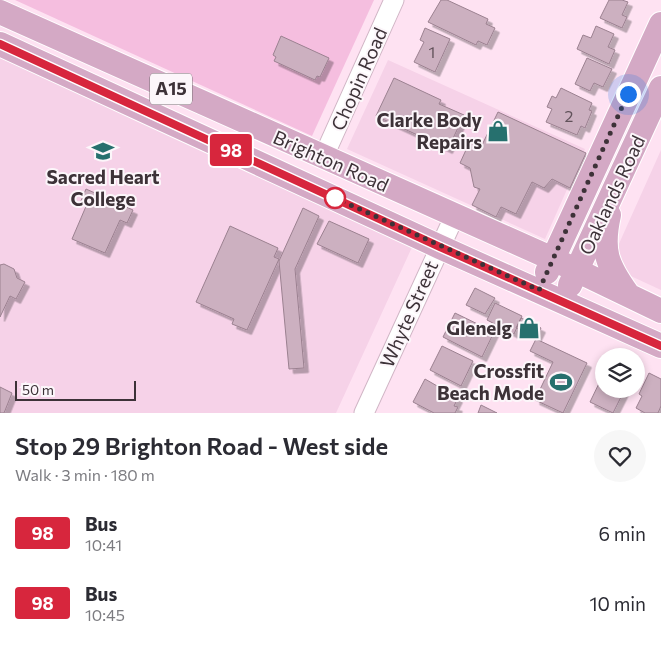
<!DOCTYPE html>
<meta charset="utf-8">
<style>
body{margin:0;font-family:Commissioner,sans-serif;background:#f7f7f7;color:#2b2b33;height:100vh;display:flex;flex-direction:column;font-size:19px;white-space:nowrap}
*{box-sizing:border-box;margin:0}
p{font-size:16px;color:#7c7c81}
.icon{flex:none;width:28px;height:28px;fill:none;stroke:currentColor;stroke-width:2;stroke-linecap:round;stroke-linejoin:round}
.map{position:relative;height:413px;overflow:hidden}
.drawer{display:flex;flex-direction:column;background:#fff;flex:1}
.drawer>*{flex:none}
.badge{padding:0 10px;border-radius:4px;font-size:18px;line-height:32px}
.buttons{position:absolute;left:595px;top:348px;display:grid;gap:10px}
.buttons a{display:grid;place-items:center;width:50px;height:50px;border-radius:50%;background:#fff;box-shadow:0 2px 8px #0003;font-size:25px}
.scale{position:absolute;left:15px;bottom:12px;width:121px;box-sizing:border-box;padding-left:5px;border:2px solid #3d3238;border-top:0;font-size:14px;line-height:18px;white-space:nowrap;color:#3d3238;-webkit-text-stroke:4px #fcf6fa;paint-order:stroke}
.you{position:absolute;width:25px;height:25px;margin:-12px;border:4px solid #fff;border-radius:50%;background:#1a73e8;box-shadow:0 0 0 8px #1a73e833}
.map>.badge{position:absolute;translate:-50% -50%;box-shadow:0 0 0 2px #fff}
.round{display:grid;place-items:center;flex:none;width:52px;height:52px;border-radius:26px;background:#f7f7f7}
.overview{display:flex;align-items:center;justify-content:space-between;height:85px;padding:0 15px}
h1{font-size:24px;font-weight:600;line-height:38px}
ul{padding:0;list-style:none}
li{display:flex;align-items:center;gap:15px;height:70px;padding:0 15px}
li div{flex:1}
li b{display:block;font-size:19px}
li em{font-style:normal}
li .badge{min-width:55px;font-weight:700;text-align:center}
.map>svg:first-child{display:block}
.built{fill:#f6d2e8}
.green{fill:#f5bedf}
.building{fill:#ccb0c0;stroke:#9b8190;filter:url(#shadow)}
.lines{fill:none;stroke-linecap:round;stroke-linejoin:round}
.minor-casing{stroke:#d1b6c6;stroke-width:21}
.major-casing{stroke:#fff;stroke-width:26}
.minor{stroke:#fff;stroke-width:19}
.major{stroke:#d4a9c5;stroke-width:24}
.line-casing{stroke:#fff;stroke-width:11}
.line{stroke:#d7263d;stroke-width:8}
.walk{stroke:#3d3238;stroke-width:5;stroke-dasharray:0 9}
.stop-dot{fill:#fff;stroke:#d7263d;stroke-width:2.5}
.labels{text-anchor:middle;stroke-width:4;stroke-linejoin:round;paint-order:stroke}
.number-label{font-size:16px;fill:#61525a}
.shield{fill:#fcf6fa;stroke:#766d72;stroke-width:1}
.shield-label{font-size:18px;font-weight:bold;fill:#3d3238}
.street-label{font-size:19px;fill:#3d3238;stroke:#fcf6fa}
.poi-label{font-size:19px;font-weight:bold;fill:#3d3238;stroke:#fcf6fa;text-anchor:end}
</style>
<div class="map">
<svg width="661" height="413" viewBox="0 0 661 413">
<defs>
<filter id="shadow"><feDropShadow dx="4.5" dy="4.5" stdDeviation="0" flood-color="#0004"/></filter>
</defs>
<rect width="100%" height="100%" fill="#fee2f2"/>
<path class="built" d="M0 58 413 245 336 413H0Z
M388 60 585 149 545 239 347 149Z
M661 150V290L609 266Z"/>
<path class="green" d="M15 0H374L312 136Z"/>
<path class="building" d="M441 0H447L488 19 486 24 495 28 487 45 478 41 476 45 428 22Z
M609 0H622L628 2 622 15 627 17 622 28 600 18Z
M596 26 614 34 608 47 615 50 609 64 577 49 583 35 591 38Z
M425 28 450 39 435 72 414 62 424 42 420 40Z
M281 36 329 58 320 77 317 76 315 80 274 61 276 57 273 55Z
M587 58 612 69 603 87 594 83 590 91 575 84Z
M394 78 441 100 439 104 464 115 448 149 376 116Z
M561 88 592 103 589 110 592 111 585 128 581 126 577 135 546 122 552 109 547 107 552 96 556 98Z
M498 112 586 153 570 188 552 179 544 188 532 182 516 214 501 207 496 217 472 205 480 189 474 187 470 168 460 163 471 139 482 145Z
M86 189 133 210 127 223 120 220 105 253 72 239 87 204 81 201Z
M303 208 319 216 295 269 304 368 289 369 279 261Z
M329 221 369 239 358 263 317 244Z
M230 226 278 248 274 257 279 259 247 330 232 324 234 319 196 302Z
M4 264 14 269 17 278 25 282 16 299 10 296 0 317V265Z
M475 288 495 298 485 314 466 305Z
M495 303 522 316 514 334 487 320Z
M455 313 494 332 482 357 443 337Z
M521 318 541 328 536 338 516 328Z
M536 339 587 363 563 413 535 400 553 362 530 351Z
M442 346 473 361 461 386 430 370Z
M604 373V389H625L613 413 590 402Z
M649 373 661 379V406L658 413H645L636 408 642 396 639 394Z
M425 379 458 398 454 406 458 407 455 413H434L413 402Z
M0 387 12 393 4 413H0Z
M481 405 497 413H478Z"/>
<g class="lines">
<g class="minor-casing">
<path id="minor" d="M323 158 394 0
M364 413 455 215"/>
</g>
<g class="major-casing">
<path id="major" d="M0 12 553 259 661 311
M0 44 440 247 661 346
M609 215C601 251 607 265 627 293
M547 272 661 24
M570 285 661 88"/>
</g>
<use href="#minor" class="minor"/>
<use href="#major" class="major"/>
</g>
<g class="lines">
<g class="line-casing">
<path id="line" d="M0 44 440 247 661 346"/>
</g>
<use href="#line" class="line"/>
<path class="walk" d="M335 198 539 290 628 94"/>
</g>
<defs>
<g id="shop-bare" transform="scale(1.725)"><path d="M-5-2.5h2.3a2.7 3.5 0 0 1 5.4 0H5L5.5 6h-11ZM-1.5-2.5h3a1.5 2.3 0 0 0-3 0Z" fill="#26706e" stroke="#fcf6fa" stroke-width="2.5" paint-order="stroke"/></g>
<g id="school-bare" transform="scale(1.725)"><path d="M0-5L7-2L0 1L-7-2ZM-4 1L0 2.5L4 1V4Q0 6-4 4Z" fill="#26706e" stroke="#fcf6fa" stroke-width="2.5" paint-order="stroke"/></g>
<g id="stadium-bare" transform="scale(1.725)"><path d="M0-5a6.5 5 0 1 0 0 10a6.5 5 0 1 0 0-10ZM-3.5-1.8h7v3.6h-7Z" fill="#26706e" stroke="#fcf6fa" stroke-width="2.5" paint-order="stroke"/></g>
</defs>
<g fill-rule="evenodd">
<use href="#shop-bare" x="498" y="131"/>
<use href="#school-bare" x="103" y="151"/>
<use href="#shop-bare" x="529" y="328"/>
<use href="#stadium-bare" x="561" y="382"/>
</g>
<circle class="stop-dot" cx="335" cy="198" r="10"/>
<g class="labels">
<g class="number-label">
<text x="432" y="58">1</text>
<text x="569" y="122">2</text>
</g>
<rect class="shield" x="150" y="73.5" width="42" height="31" rx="4"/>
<g class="shield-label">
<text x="171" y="95">A15</text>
</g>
<g class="street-label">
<text transform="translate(359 79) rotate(-66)" y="7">Chopin Road</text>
<text transform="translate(331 161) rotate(24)" y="7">Brighton Road</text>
<text transform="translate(612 195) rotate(-65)" y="7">Oaklands Road</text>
<text transform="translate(409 314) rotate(-66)" y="7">Whyte Street</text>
</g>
<g class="poi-label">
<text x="482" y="127">Clarke Body<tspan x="482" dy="22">Repairs</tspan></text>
<text x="103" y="184" text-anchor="middle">Sacred Heart<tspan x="103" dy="22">College</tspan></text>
<text x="512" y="335">Glenelg</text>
<text x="544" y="378">Crossfit<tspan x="544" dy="22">Beach Mode</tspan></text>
</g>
</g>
</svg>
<div class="buttons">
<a><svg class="icon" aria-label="layers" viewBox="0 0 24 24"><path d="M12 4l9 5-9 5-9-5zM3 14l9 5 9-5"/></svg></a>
</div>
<div class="scale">50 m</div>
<div class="you" style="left:628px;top:94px"></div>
<b class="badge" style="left:231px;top:150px;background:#d7263d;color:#fff">98</b>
</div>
<section class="drawer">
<div class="overview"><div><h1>Stop 29 Brighton Road - West side</h1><p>Walk · 3 min · 180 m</p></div><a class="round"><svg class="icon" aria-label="heart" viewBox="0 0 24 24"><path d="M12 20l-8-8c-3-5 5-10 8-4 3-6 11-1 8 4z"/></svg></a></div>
<ul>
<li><span class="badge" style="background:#d7263d;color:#fff">98</span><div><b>Bus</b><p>10:41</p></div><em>6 min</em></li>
<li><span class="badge" style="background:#d7263d;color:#fff">98</span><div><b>Bus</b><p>10:45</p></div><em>10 min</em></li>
</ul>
</section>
